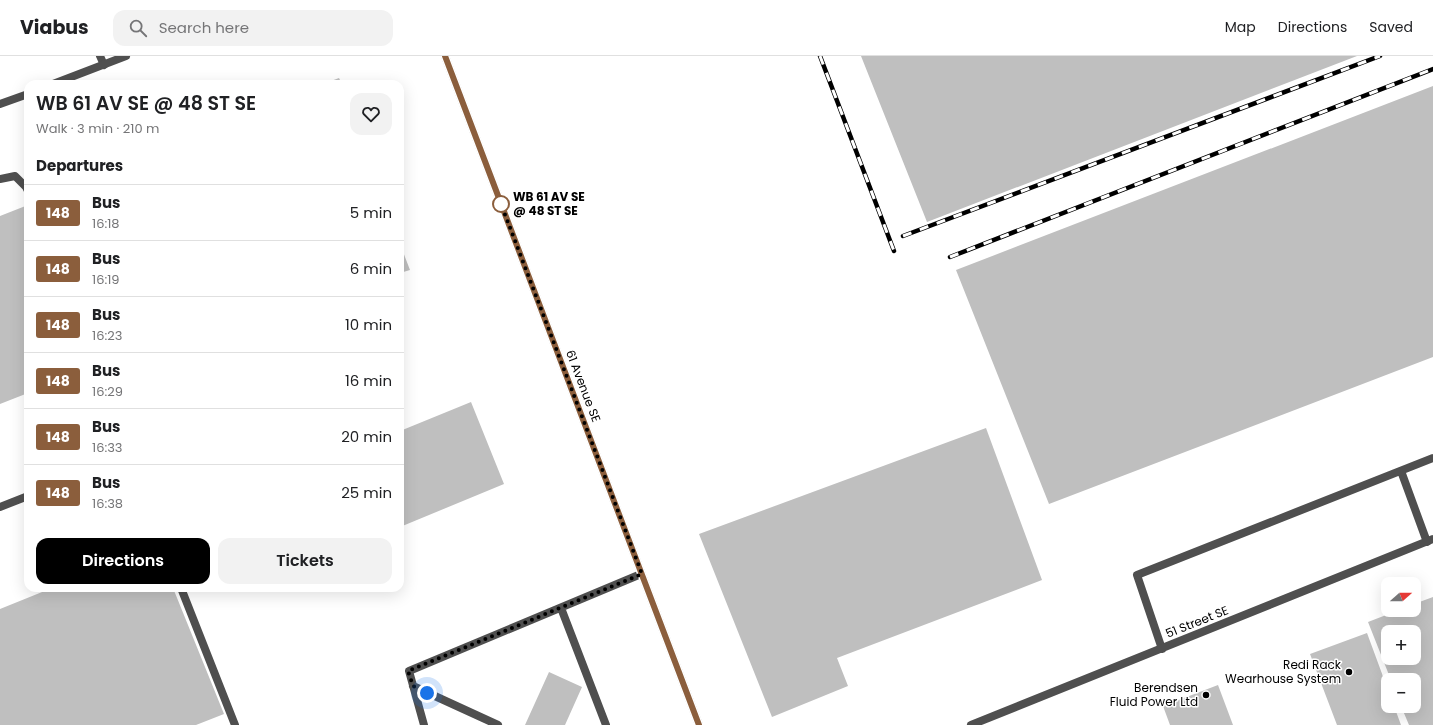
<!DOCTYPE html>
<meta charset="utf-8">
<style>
body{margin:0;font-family:Poppins,sans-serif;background:#f2f2f2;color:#202124;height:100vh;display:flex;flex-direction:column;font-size:15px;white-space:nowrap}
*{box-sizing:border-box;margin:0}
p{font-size:13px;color:#757577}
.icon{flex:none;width:22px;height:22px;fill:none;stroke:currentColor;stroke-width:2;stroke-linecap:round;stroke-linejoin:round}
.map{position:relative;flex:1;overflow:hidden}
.details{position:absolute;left:24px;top:24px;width:380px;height:512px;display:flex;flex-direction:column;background:#fff;border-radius:12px;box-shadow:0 4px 16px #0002}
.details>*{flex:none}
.badge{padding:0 8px;border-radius:3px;font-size:14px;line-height:26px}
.needle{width:26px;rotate:69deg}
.tools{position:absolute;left:1381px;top:521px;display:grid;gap:8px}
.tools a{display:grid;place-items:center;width:40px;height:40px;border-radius:8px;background:#fff;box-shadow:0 4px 16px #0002;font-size:20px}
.you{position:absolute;width:20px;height:20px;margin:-10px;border:3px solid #fff;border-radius:50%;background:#1a73e8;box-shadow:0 0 0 6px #1a73e833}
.map>.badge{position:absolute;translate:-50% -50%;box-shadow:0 0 0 2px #fff}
h2{padding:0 12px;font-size:15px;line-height:36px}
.round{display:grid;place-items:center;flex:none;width:42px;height:42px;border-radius:12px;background:#f2f2f2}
.overview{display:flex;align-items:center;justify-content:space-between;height:68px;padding:0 12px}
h1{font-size:19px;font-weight:600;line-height:30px}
.cta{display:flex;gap:8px;margin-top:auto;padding:8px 12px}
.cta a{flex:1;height:46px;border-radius:12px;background:#000;color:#fff;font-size:16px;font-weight:600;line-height:46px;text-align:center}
.cta a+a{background:#f2f2f2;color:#202124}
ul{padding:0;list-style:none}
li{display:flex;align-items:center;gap:12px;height:56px;padding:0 12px;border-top:1px solid #e0e0e0}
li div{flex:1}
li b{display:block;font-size:15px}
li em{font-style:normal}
li .badge{min-width:44px;font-weight:700;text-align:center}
header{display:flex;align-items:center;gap:24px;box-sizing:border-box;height:56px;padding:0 20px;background:#fff;border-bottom:1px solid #e0e0e0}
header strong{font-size:19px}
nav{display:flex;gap:22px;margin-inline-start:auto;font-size:14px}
.search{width:280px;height:36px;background:#f2f2f2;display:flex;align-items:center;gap:10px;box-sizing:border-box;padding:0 14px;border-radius:12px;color:#757577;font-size:15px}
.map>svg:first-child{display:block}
.building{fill:#bfbfbf;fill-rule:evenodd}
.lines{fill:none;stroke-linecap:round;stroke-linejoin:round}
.service{stroke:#4f4f4f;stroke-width:8}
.minor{stroke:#4f4f4f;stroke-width:8}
.tertiary{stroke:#4f4f4f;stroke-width:8}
.rail-casing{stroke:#000;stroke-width:4.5}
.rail{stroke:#fff;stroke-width:3;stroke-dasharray:9;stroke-linecap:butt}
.line-casing{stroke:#fff;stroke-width:9}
.line{stroke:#8b5e3c;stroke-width:6}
.walk{stroke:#000;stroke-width:4;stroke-dasharray:0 7.2}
.stop-dot{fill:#fff;stroke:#8b5e3c;stroke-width:2}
.poi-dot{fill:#000;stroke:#fff;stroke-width:1.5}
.labels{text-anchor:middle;stroke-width:3;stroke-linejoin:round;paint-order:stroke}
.stop-label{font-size:12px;font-weight:bold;fill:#000;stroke:#fff;text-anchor:start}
.street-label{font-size:12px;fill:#000;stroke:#fff}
.poi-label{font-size:12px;fill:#000;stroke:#fff;text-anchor:end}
</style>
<header>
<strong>Viabus</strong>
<div class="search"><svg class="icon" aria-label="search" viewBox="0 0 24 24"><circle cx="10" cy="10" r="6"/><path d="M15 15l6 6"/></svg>Search here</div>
<nav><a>Map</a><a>Directions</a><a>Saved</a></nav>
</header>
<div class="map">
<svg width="1433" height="669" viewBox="0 0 1433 669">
<rect width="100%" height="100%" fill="#fff"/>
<path class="building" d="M861 0H1357L927 166Z
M339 22 342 28H323Z
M1433 30V301L1049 448 956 214Z
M28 149V337L0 348V160Z
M400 188 410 214 400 217Z
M471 346 504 428 400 471V375Z
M986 372 1042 524 837 602 848 630 772 661 699 478Z
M52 532H173L224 658 196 669H0V553Z
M1433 541V669H1409L1401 650H1414V624H1391L1368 566 1399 554H1414V548ZM1388 576H1414V602H1388Z
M1367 577 1388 634V650H1394L1401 669H1337L1310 598Z
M549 616 582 631 565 669H525Z
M1218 629 1233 669H1170L1163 650Z"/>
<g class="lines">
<path class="service" d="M100 0 104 9
M0 123 15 120 26 131 28 135
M1401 415 1427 486
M0 451 28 440
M181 532 235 669
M561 552 606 669
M1162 593 1137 519 1433 402
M413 630 498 669
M424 669 409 615 641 518"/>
<path class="minor" d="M53 28 126 0
M0 48 28 38
M971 669 1433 483"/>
<path class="tertiary" d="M445 0 699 669"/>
<g class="rail-casing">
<path id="rail" d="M820 0 894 195
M903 180 1380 0
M950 201 1433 13"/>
</g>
<use href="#rail" class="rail"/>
</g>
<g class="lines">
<g class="line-casing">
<path id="line" d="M445 0 699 669"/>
</g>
<use href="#line" class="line"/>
<path class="walk" d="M427 637 413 630 408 615 642 518 501 148"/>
</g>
<circle class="stop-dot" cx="501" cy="148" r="8"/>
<g class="poi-dot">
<circle cx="1349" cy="616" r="4"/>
<circle cx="1206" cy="639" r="4"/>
</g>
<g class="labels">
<g class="stop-label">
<text x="513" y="145">WB 61 AV SE<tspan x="513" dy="14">@ 48 ST SE</tspan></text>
</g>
<g class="street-label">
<text transform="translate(583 330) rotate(69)" y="4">61 Avenue SE</text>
<text transform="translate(1197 566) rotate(-22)" y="4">51 Street SE</text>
</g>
<g class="poi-label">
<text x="1341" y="613">Redi Rack<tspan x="1341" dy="14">Wearhouse System</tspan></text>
<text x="1198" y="636">Berendsen<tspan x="1198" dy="14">Fluid Power Ltd</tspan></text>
</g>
</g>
</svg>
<div class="tools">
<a><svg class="needle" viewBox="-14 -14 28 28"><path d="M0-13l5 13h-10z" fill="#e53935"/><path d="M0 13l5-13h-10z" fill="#757577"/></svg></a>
<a>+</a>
<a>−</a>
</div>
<div class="you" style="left:427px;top:637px"></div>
<section class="details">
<div class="overview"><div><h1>WB 61 AV SE @ 48 ST SE</h1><p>Walk · 3 min · 210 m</p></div><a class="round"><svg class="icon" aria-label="heart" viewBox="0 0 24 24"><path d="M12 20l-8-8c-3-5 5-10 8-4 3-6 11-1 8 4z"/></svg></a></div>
<h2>Departures</h2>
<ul>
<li><span class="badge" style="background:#8b5e3c;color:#fff">148</span><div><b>Bus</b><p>16:18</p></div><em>5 min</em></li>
<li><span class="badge" style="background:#8b5e3c;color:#fff">148</span><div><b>Bus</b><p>16:19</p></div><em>6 min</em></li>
<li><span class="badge" style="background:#8b5e3c;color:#fff">148</span><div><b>Bus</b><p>16:23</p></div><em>10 min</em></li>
<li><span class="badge" style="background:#8b5e3c;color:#fff">148</span><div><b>Bus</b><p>16:29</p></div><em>16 min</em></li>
<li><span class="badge" style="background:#8b5e3c;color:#fff">148</span><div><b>Bus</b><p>16:33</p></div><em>20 min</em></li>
<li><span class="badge" style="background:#8b5e3c;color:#fff">148</span><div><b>Bus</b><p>16:38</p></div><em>25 min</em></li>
</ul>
<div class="cta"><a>Directions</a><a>Tickets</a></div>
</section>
</div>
